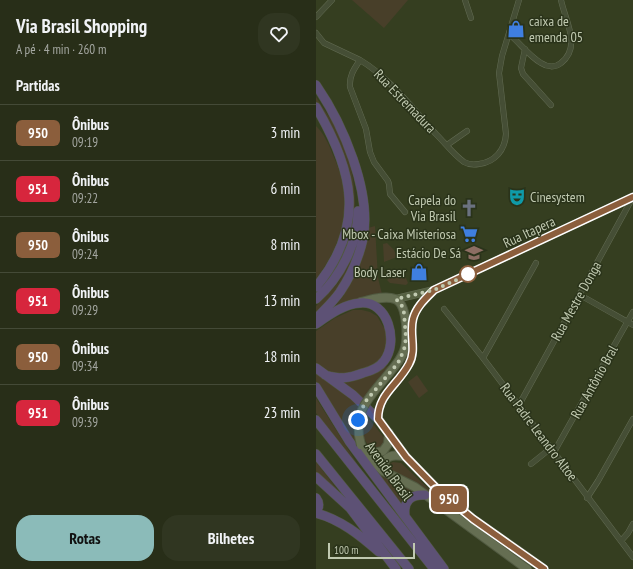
<!DOCTYPE html>
<html lang="pt">
<meta charset="utf-8">
<style>
body{margin:0;font-family:"PT Sans Narrow",sans-serif;background:#303621;color:#f1f3f6;height:100vh;display:flex;flex-direction:column;font-size:15px;white-space:nowrap}
*{box-sizing:border-box;margin:0}
p{font-size:13px;color:#a5a8a2}
.icon{flex:none;width:22px;height:22px;fill:none;stroke:currentColor;stroke-width:2;stroke-linecap:round;stroke-linejoin:round}
.map{position:relative;flex:1;overflow:hidden}
.sheet{display:flex;flex-direction:column;background:#282e18;width:316px}
.sheet>*{flex:none}
.badge{padding:0 8px;border-radius:6px;font-size:14px;line-height:26px}
.scale{position:absolute;left:12px;bottom:10px;width:87px;box-sizing:border-box;padding-left:4px;border:2px solid #c0c9b0;border-top:0;font-size:11px;line-height:14px;white-space:nowrap;color:#c0c9b0;-webkit-text-stroke:3px #2a331a;paint-order:stroke}
.you{position:absolute;width:20px;height:20px;margin:-10px;border:3px solid #fff;border-radius:50%;background:#1a73e8;box-shadow:0 0 0 6px #1a73e833}
.map>.badge{position:absolute;translate:-50% -50%;box-shadow:0 0 0 2px #fff}
h2{padding:0 16px;font-size:15px;line-height:36px}
.round{display:grid;place-items:center;flex:none;width:42px;height:42px;border-radius:16px;background:#303621}
.head{display:flex;align-items:center;justify-content:space-between;height:68px;padding:0 16px}
h1{font-size:19px;font-weight:600;line-height:30px}
.primary-button{display:flex;gap:8px;margin-top:auto;padding:8px 16px}
.primary-button a{flex:1;height:46px;border-radius:16px;background:#8bbbb9;color:#111;font-size:16px;font-weight:600;line-height:46px;text-align:center}
.primary-button a+a{background:#303621;color:#f1f3f6}
ul{padding:0;list-style:none}
li{display:flex;align-items:center;gap:12px;height:56px;padding:0 16px;border-top:1px solid #444a37}
li div{flex:1}
li b{display:block;font-size:15px}
li em{font-style:normal}
li .badge{min-width:44px;font-weight:700;text-align:center}
main{display:flex;flex:1;min-height:0}
.map>svg:first-child{display:block}
.green{fill:#483f29}
.lines{fill:none;stroke-linecap:round;stroke-linejoin:round}
.street-casing{stroke:#636c53;stroke-width:6}
.secondary-casing{stroke:#636c53;stroke-width:8}
.primary-casing{stroke:#515a41;stroke-width:10}
.highway-casing{stroke:#505940;stroke-width:10}
.street{stroke:#454e35;stroke-width:5}
.secondary{stroke:#566142;stroke-width:7}
.primary{stroke:#656e52;stroke-width:8}
.highway{stroke:#5d5175;stroke-width:9}
.primary-bridge-casing{stroke:#515a41;stroke-width:10;stroke-linecap:butt}
.primary-bridge{stroke:#656e52;stroke-width:8}
.line-casing{stroke:#fff;stroke-width:9}
.line{stroke:#8b5e3c;stroke-width:6}
.walk{stroke:#c0c9b0;stroke-width:4;stroke-dasharray:0 7.2}
.stop-dot{fill:#fff;stroke:#8b5e3c;stroke-width:2}
.labels{text-anchor:middle;stroke-width:3;stroke-linejoin:round;paint-order:stroke}
.poi-label{font-size:14px;fill:#c0c9b0;stroke:#2a331a;text-anchor:end}
.street-label{font-size:14px;fill:#c0c9b0;stroke:#2a331a}
</style>
<main>
<section class="sheet">
<div class="head"><div><h1>Via Brasil Shopping</h1><p>A pé · 4 min · 260 m</p></div><a class="round"><svg class="icon" aria-label="heart" viewBox="0 0 24 24"><path d="M12 20l-8-8c-3-5 5-10 8-4 3-6 11-1 8 4z"/></svg></a></div>
<h2>Partidas</h2>
<ul>
<li><span class="badge" style="background:#8b5e3c;color:#fff">950</span><div><b>Ônibus</b><p>09:19</p></div><em>3 min</em></li>
<li><span class="badge" style="background:#d7263d;color:#fff">951</span><div><b>Ônibus</b><p>09:22</p></div><em>6 min</em></li>
<li><span class="badge" style="background:#8b5e3c;color:#fff">950</span><div><b>Ônibus</b><p>09:24</p></div><em>8 min</em></li>
<li><span class="badge" style="background:#d7263d;color:#fff">951</span><div><b>Ônibus</b><p>09:29</p></div><em>13 min</em></li>
<li><span class="badge" style="background:#8b5e3c;color:#fff">950</span><div><b>Ônibus</b><p>09:34</p></div><em>18 min</em></li>
<li><span class="badge" style="background:#d7263d;color:#fff">951</span><div><b>Ônibus</b><p>09:39</p></div><em>23 min</em></li>
</ul>
<div class="primary-button"><a>Rotas</a><a>Bilhetes</a></div>
</section>
<div class="map">
<svg width="317" height="569" viewBox="0 0 317 569">
<rect width="100%" height="100%" fill="#353e20"/>
<path class="green" d="M36 0H92L68 28Z
M0 97C6 107 14 117 20 128 49 185 46 247 0 295V291L15 273 35 190 0 104Z
M0 126C8 134 13 144 17 155 38 200 29 240 0 279Z
M59 226 62 278 66 294 18 308 28 295 46 258 52 228Z
M45 228 39 257 25 286 0 315V306L22 283 29 270Z
M71 243 78 250 81 257 68 262 67 244Z
M87 271 92 283 90 285 74 283 71 280 74 277Z
M37 310H46L54 312 61 316 71 333V350L61 366 25 378 0 368V331L19 318Z
M76 364 47 399 23 382 53 375Z
M0 372 23 388 42 405 70 440C68 449 61 449 54 449L48 438 47 431 37 429 40 443 0 382Z
M101 375 112 391 103 398 92 382Z
M0 398 42 465 0 413Z
M0 462 35 507 0 474Z
M77 462 85 463 129 504 96 483 74 472 71 466Z
M61 473 67 477 98 490 91 493 84 503Z"/>
<g class="lines">
<g class="street-casing">
<path id="street" d="M149 0 155 18
M0 17 16 0
M0 33 8 43 44 60
M193 34C204 43 213 56 225 63 231 67 239 68 245 63 266 47 249 20 245 0
M209 49 205 68 207 74 235 105
M131 145 151 131
M89 212 74 194 73 184 72 181 58 162 54 152 50 129 34 87C33 76 38 69 44 60 74 78 96 108 120 134 129 143 138 155 148 162 153 165 157 165 163 164 179 162 189 150 190 134L183 73 186 56 203 0
M264 295 317 325
M128 309 167 358 317 557
M167 358 220 263
M203 405 317 197
M238 452 317 312
M215 464 235 448
M271 498 282 481 317 419
M305 541 312 533 317 524"/>
</g>
<g class="secondary-casing">
<path id="secondary" d="M80 299 118 290 317 197
M62 419C62 394 82 385 93 365 101 350 93 335 97 319 100 307 110 298 118 290"/>
</g>
<g class="primary-casing">
<path id="primary" d="M45 302C54 300 69 295 79 299 92 304 92 340 88 351 85 359 80 365 74 372
M62 419 90 457 123 491 157 519 228 569
M45 445 55 460 67 471 99 487 211 569
M48 449 58 453 67 451 72 444 73 433
M74 475C60 459 75 452 90 457"/>
</g>
<g class="highway-casing">
<path id="highway" d="M0 85C27 124 56 192 47 239 43 257 34 277 24 292 17 302 8 310 0 319
M0 107C37 170 51 225 0 287
M0 299C24 278 42 243 42 211
M0 324C13 315 28 304 44 303 72 300 83 342 68 361 63 368 55 371 47 373 31 379 25 379 9 375
M0 368 37 395 62 419
M0 387 33 441 128 569
M0 420 118 569
M0 454 93 569
M0 477 34 508 80 569
M0 498C3 502 4 507 0 511
M0 513C24 519 45 536 63 552
M89 516C87 501 95 494 109 495"/>
</g>
<use href="#street" class="street"/>
<use href="#secondary" class="secondary"/>
<use href="#primary" class="primary"/>
<use href="#highway" class="highway"/>
<g class="primary-bridge-casing">
<path id="primary-bridge" d="M45 445C35 411 55 396 74 372"/>
</g>
<use href="#primary-bridge" class="primary-bridge"/>
</g>
<g class="lines">
<g class="line-casing">
<path id="line" d="M228 569 157 519 123 491 90 457 62 419C62 394 82 385 93 364 101 350 93 334 97 319 100 307 110 298 118 290L317 197"/>
</g>
<use href="#line" class="line"/>
<path class="walk" d="M42 420 49 402 82 363 88 350 90 338 88 313 86 306 80 299 118 290 156 273 152 274"/>
</g>
<defs>
<g id="shop-bare" transform="scale(1.38)"><path d="M-5-2.5h2.3a2.7 3.5 0 0 1 5.4 0H5L5.5 6h-11ZM-1.5-2.5h3a1.5 2.3 0 0 0-3 0Z" fill="#3f7fe0" stroke="#2a331a" stroke-width="2.5" paint-order="stroke"/></g>
<g id="theatre-bare" transform="scale(1.38)"><path d="M-5-5.5Q0-4 5-5.5V0Q5 5 0 6Q-5 5-5 0ZM-3.3-2.5H-1v1.5H-3.3ZM1-2.5H3.3v1.5H1ZM-2.8 1Q0 5.5 2.8 1Z" fill="#0f9aa8" stroke="#2a331a" stroke-width="2.5" paint-order="stroke"/></g>
<g id="church-bare" transform="scale(1.38)"><path d="M-1.2-6h2.4v3.5h3.3v2.4h-3.3V6h-2.4V-.1h-3.3v-2.4h3.3Z" fill="#6b7280" stroke="#2a331a" stroke-width="2.5" paint-order="stroke"/></g>
<g id="supermarket-bare" transform="scale(1.38)"><path d="M-6-5.5h2.5l.6 2H6L4.5 2H-2.5L-4.4-4H-6ZM-1.5 3.2a1.3 1.3 0 1 0 .1 0ZM3 3.2a1.3 1.3 0 1 0 .1 0Z" fill="#3f7fe0" stroke="#2a331a" stroke-width="2.5" paint-order="stroke"/></g>
<g id="university-bare" transform="scale(1.38)"><path d="M0-5L7-2L0 1L-7-2ZM-4 1L0 2.5L4 1V4Q0 6-4 4Z" fill="#8d6e63" stroke="#2a331a" stroke-width="2.5" paint-order="stroke"/></g>
</defs>
<g fill-rule="evenodd">
<use href="#shop-bare" x="200" y="29"/>
<use href="#theatre-bare" x="201" y="197"/>
<use href="#church-bare" x="153" y="208"/>
<use href="#supermarket-bare" x="153" y="234"/>
<use href="#university-bare" x="158" y="253"/>
<use href="#shop-bare" x="103" y="272"/>
</g>
<circle class="stop-dot" cx="152" cy="274" r="8"/>
<g class="labels">
<g class="poi-label">
<text x="213" y="26" text-anchor="start">caixa de<tspan x="213" dy="16">emenda 05</tspan></text>
<text x="214" y="202" text-anchor="start">Cinesystem</text>
<text x="140" y="205">Capela do<tspan x="140" dy="16">Via Brasil</tspan></text>
<text x="140" y="239">Mbox - Caixa Misteriosa</text>
<text x="145" y="258">Estácio De Sá</text>
<text x="90" y="277">Body Laser</text>
</g>
<g class="street-label">
<text transform="translate(89 101) rotate(46)" y="5">Rua Estremadura</text>
<text transform="translate(213 232) rotate(-25)" y="5">Rua Itapera</text>
<text transform="translate(260 301) rotate(-61)" y="5">Rua Mestre Donga</text>
<text transform="translate(278 382) rotate(-61)" y="5">Rua Antônio Bral</text>
<text transform="translate(223 432) rotate(53)" y="5">Rua Padre Leandro Altoe</text>
<text transform="translate(73 471) rotate(54)" y="5">Avenida Brasil</text>
</g>
</g>
</svg>
<div class="scale">100 m</div>
<div class="you" style="left:42px;top:420px"></div>
<b class="badge" style="left:133px;top:499px;background:#8b5e3c;color:#fff">950</b>
</div>
</main>
